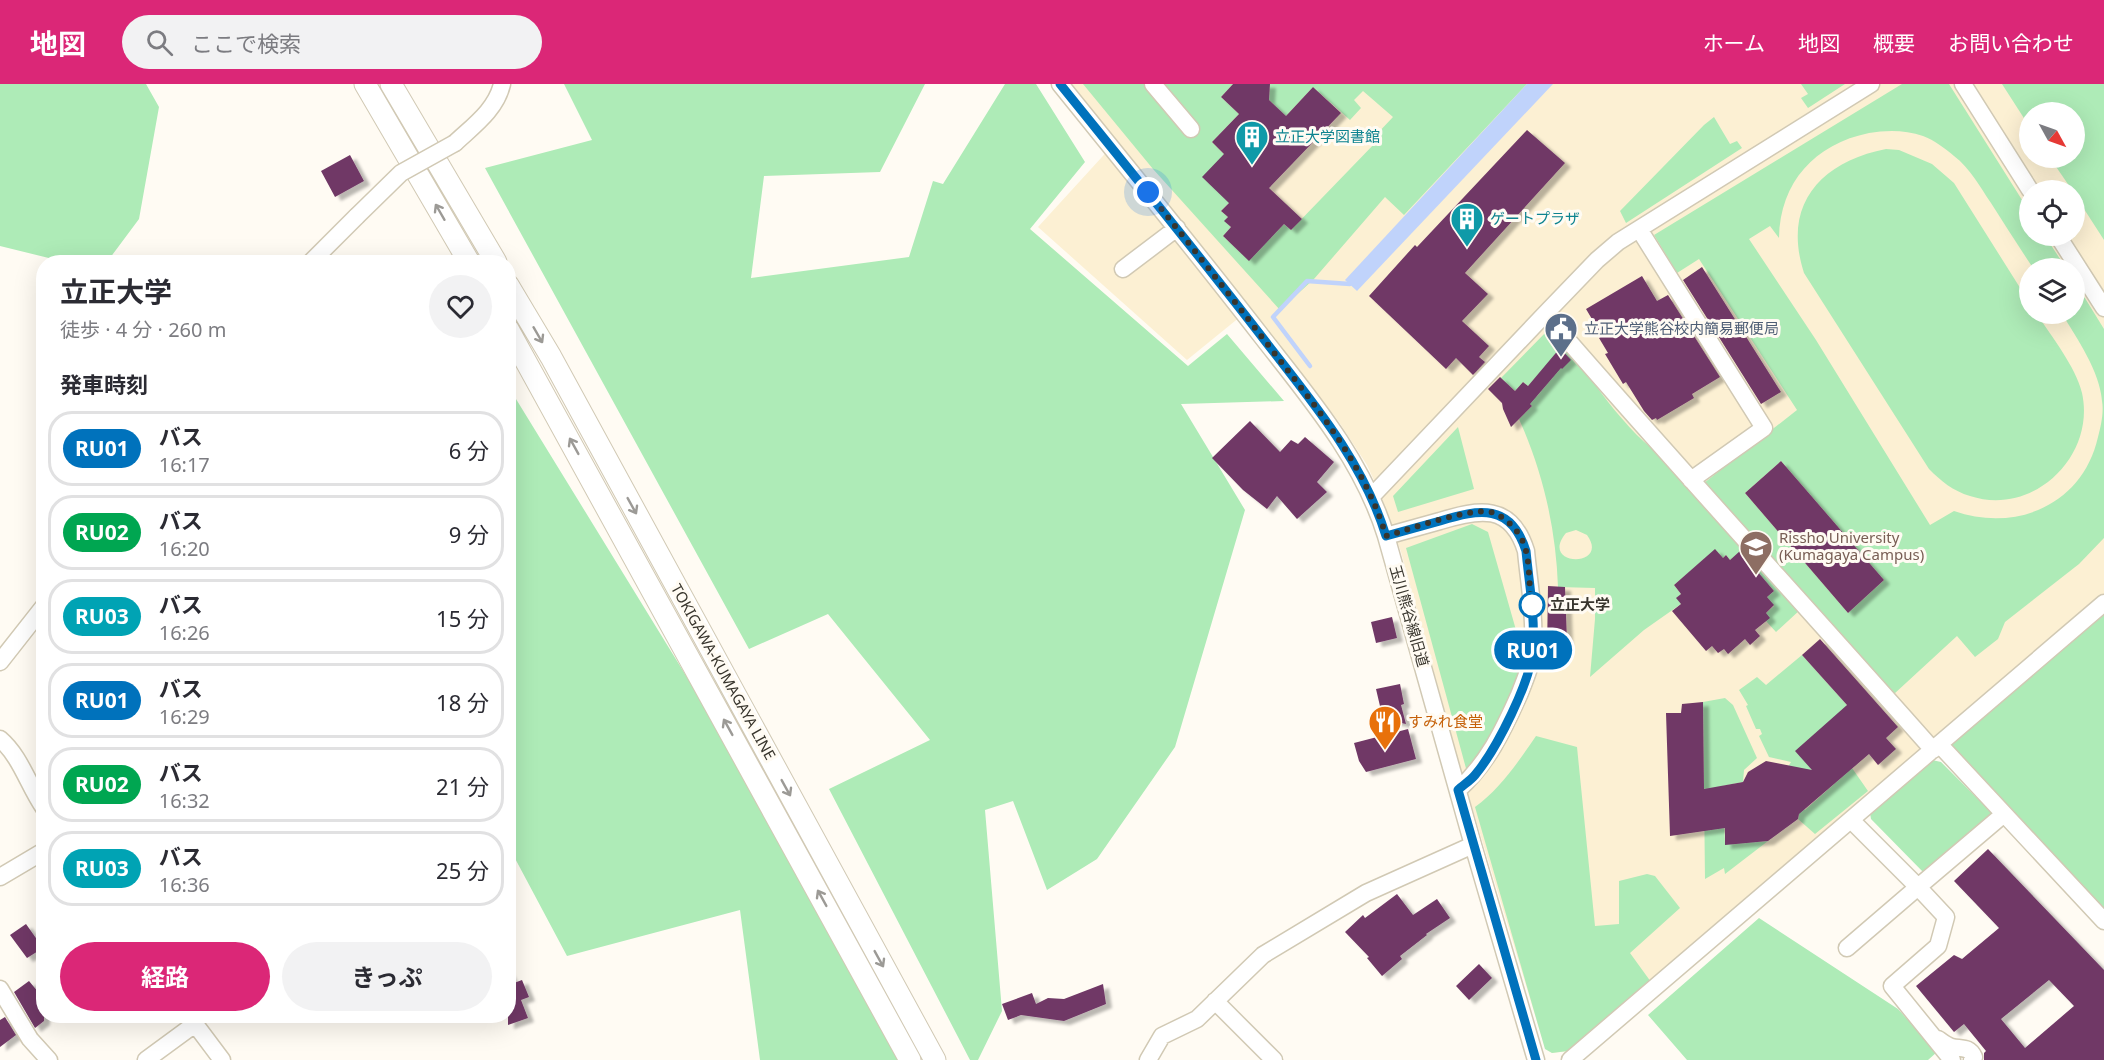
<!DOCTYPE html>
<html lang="ja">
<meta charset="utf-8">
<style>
body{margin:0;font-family:"Noto Sans","Noto Sans JP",sans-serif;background:#f2f2f3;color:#2b2b33;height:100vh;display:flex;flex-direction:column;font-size:22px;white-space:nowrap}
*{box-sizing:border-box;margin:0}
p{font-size:20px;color:#7c7c81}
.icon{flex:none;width:33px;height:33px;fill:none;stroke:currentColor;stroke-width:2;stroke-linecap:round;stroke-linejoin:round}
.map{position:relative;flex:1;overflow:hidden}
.drawer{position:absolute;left:36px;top:171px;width:480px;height:768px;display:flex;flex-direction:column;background:#fff;border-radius:24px;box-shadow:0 6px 24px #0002}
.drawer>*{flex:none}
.badge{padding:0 12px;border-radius:20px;font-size:21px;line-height:39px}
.needle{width:39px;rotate:130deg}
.buttons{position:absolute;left:2019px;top:18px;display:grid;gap:12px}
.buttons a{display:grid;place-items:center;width:66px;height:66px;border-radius:50%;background:#fff;box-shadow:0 6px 24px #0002;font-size:30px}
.you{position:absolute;width:30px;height:30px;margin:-15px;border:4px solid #fff;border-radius:50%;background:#1a73e8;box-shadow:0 0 0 9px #1a73e833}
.map>.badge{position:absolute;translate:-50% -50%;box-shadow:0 0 0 3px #fff}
h2{padding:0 24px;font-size:22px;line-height:54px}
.round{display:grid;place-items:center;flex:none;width:63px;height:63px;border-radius:32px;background:#f2f2f3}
.overview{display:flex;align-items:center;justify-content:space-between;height:102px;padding:0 24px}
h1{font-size:28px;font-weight:700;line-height:45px}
.action{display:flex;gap:12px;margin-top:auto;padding:12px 24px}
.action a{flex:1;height:69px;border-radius:36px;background:#db2777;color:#fff;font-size:24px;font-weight:700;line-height:69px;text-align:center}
.action a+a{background:#f2f2f3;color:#2b2b33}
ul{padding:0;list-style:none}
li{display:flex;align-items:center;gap:18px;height:75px;margin:0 12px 9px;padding:0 12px;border:3px solid #e1e1e2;border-radius:24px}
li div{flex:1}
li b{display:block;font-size:22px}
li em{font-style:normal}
li .badge{min-width:66px;font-weight:700;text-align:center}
header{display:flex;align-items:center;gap:36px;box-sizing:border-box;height:84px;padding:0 30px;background:#db2777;color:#fff}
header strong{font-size:28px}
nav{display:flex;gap:33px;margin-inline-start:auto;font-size:21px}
.search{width:420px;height:54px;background:#f2f2f3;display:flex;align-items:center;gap:15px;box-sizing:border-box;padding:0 21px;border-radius:33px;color:#7c7c81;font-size:22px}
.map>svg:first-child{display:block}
.built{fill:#fcf0d3;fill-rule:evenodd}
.green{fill:#aeebb7;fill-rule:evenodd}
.water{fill:#c0d3fb}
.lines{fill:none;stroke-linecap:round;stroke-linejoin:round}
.stream{stroke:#c0d3fb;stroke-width:4.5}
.building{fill:#703866;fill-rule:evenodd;filter:url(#shadow)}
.minor-casing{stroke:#d1c9b4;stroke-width:19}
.major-casing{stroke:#d1c9b4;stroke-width:23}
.minor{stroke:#fff;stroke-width:16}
.major{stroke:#fff;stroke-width:21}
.minor-bridge-casing{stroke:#d1c9b4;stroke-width:19;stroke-linecap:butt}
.minor-bridge{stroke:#fff;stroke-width:16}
.oneway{stroke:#9c9a96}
.line-casing{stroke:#fff;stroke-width:14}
.line{stroke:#0072bc;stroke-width:9}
.walk{stroke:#38352d;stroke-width:6;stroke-dasharray:0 10.8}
.stop-dot{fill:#fff;stroke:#0072bc;stroke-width:3}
.labels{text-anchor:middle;stroke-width:6;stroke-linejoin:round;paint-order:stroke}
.culture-label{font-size:15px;fill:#0d838f;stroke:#fffbf3;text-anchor:start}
.service-label{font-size:15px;fill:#4e5e75;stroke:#fffbf3;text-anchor:start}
.education-label{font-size:15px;fill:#785e54;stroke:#fffbf3;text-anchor:start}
.stop-label{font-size:15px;font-weight:bold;fill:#38352d;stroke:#fffbf3;text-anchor:start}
.street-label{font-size:15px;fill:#38352d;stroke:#fffbf3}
.food-label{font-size:15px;fill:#c56008;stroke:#fffbf3;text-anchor:start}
</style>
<header>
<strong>地図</strong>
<div class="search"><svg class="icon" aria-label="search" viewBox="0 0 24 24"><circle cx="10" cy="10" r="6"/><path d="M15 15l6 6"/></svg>ここで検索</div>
<nav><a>ホーム</a><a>地図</a><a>概要</a><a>お問い合わせ</a></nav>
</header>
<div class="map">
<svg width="2104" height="976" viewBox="0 0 2104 976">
<defs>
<filter id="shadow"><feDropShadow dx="6" dy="4" stdDeviation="1.5" flood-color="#0004"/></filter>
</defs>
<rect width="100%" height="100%" fill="#fffbf3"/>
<path class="built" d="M1062 0H2104V516L1568 967 1552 969 1545 964 1462 690 1401 468 1381 412 1367 381 1339 338 1251 224 1187 276 1038 143 1112 62ZM2030 28H2074V74H2030ZM2030 106H2074V152H2030ZM2030 184H2074V230H2030Z"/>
<path class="green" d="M0 0H146L159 23 139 135 107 178H65L0 162Z
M564 0H925L880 88 764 92 751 194 909 173 933 97 943 100 1005 0H1036L1085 78 1030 145 1188 282 1227 250 1284 317 1181 320 1245 426 1175 663 1097 775 1047 806 1013 717 985 726 1002 927 978 976H970L829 705 930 656 828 530 749 565 485 84 592 56Z
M1083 0H1233L1221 13 1239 30 1212 58 1224 70 1230 118 1221 127 1228 133 1225 137 1231 143 1223 152 1249 176 1284 140 1291 146 1378 56 1375 52 1393 33 1363 7 1354 16 1361 24 1350 36 1313 3 1286 32 1269 16 1270 0H1527L1404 131 1385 113 1314 195 1280 226 1153 85Z
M1801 0H1845L1808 24 1801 14 1808 10Z
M1902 0H1949L2029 127 2030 152H2045L2066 184H2033C2019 163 2005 141 1991 119 1980 103 1970 84 1954 72 1946 65 1934 56 1923 52 1906 46 1887 46 1869 49 1815 60 1780 98 1779 154L1770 142 1749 155 1816 256 1930 441 1954 427C2017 449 2083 420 2098 353 2101 342 2104 328 2102 317 2100 288 2077 254 2062 230H2074L2075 198 2104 245V454L2079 480 2005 538 1998 555 1975 573 1957 552 1894 610 1704 399 1797 326 1699 175 1677 189 1654 151ZM1781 377 1884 496 1848 529 1745 409Z
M2002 0H2104V156L2075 111 2074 106H2072L2050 74H2074V28H2030L2029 42Z
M1714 33 1730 60 1737 57 1742 64 1626 139 1620 127 1704 41Z
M1886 65 1899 66 1932 80 1954 99 2029 218 2030 230H2037C2051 252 2076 283 2082 309 2096 372 2033 433 1970 412 1953 407 1941 397 1929 385L1804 189C1782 121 1820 78 1886 65Z
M1547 247 1558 249C1587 288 1626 351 1667 375L1801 525 1776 548 1766 537V529L1774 522 1767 513 1774 507 1740 468 1730 476 1726 471 1723 474 1715 466 1674 501 1681 510 1677 514 1681 520 1644 546 1590 593 1595 535V504L1558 503C1556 445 1543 388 1519 335L1532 322 1526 316 1537 312 1556 289 1547 281 1528 302 1523 298 1515 307 1501 294ZM1576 446 1587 451C1611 484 1538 483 1566 449Z
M508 302 701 616 898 976H760L740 826 567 872 510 765 509 766Z
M1458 343 1474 405 1398 428 1393 412Z
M1472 440 1488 448 1524 574 1509 625 1467 688 1406 464Z
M2104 524V829L1946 663Z
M1802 571 1847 621 1813 687 1789 708 1805 726 1852 684 1868 707 1815 750 1798 735 1799 730 1777 701 1791 678 1769 673 1759 652 1762 650 1760 645H1756L1746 622 1748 621 1739 606 1757 593 1766 601Z
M1725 614 1733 621 1757 674 1744 686 1743 698 1723 702 1725 760 1768 757 1725 790 1724 784 1705 795 1703 618Z
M1536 652 1577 663 1595 842 1619 840V797L1647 790 1655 792 1680 824 1630 869 1651 898 1568 967 1552 969 1545 965 1475 723C1501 704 1518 678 1536 652Z
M1932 676 1941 678 1993 730 1925 790 1871 735 1870 729Z
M1759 834 1898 925 1937 968 1928 976H1687L1648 931Z"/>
<path class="water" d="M1527 0H1553L1357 207 1345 196Z"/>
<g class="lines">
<path class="stream" d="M1310 282 1273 233 1307 197 1350 200 1353 197"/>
</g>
<path class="building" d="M1233 0H1270L1269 16 1286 32 1313 3 1341 29 1269 104 1302 135 1291 146 1284 140 1249 177 1223 152 1231 143 1224 137 1228 133 1221 127 1229 119 1202 93 1224 70 1212 58 1239 30 1221 13Z
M1527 46 1565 79 1465 189 1488 210 1462 237 1489 262 1479 273 1485 278 1473 291 1456 274 1446 285 1369 212 1415 161 1417 163Z
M350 71 364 97 335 113 321 87Z
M1702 183 1781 308 1761 320 1683 196Z
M1642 192 1657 217 1668 211 1720 293 1692 310 1694 314 1657 336 1656 334 1652 336 1644 327 1626 298 1623 300 1605 270 1608 269 1599 254 1602 252 1586 225Z
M1560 264 1571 276 1562 285 1561 284 1530 320 1532 322 1511 343 1503 325 1502 319 1488 305 1500 293 1515 307 1523 298 1528 302Z
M1250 337 1280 368 1291 356 1298 360 1305 353 1334 378 1317 398 1327 408 1297 435 1277 412 1267 425 1243 406 1212 374Z
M1781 377 1884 496 1848 529 1745 409Z
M1715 465 1723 474 1726 471 1730 476 1740 467 1774 507 1767 513 1774 521 1766 529 1770 534 1755 546 1760 552 1750 561 1745 555 1728 570 1724 565 1718 569 1712 562 1706 567 1672 527 1681 520 1676 514 1681 510 1674 501Z
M1548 502 1565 503 1567 558 1560 557 1559 568H1547Z
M1392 533 1397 554 1376 559 1371 538Z
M1820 555 1898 643 1886 654 1896 665 1878 681 1869 670 1799 730 1798 735 1768 757 1725 761V744L1670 752 1666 629H1681L1682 620 1703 618 1704 705 1743 698 1748 688 1766 677 1812 686 1795 667 1847 621 1802 571Z
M1400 600 1404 620 1401 621 1406 640 1383 635 1376 605Z
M1408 645 1416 675 1366 688 1359 677 1354 659Z
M1988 765 2104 886V976H1984V969L1986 967 1964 940 1954 948 1916 902 1954 871 1962 875 1999 844 1954 797ZM2049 896 2074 922 2025 964 2001 935Z
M1397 810 1413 831 1437 815 1450 834 1426 850 1427 851 1400 872 1402 875 1382 892 1367 874 1369 873 1345 848 1363 831 1365 834Z
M26 840 43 864 27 874 10 851Z
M1479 880 1492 894 1469 916 1456 902Z
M508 887 514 899 522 896 529 913 521 916 528 934 508 941Z
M29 897 44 915V937L35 944 14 908Z
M1103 900 1106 920 1064 937 1021 931 1008 936 1002 920 1032 909 1036 920 1048 914 1064 915Z
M5 933 16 951 0 963V936Z"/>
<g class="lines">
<g class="minor-casing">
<path id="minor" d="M1060 0C1127 83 1194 165 1259 249 1308 312 1362 374 1386 452L1473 761 1536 976
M1153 0 1191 45
M1963 0 2030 106
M455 59C473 42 496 26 502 0
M1639 145 1764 344 1691 396
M2058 152 2104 224
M311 178 357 132
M1123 185 1177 144
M1545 230C1672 377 1804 520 1933 666
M1372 412 1545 230 1597 176 1618 158 1871 0
M1386 452C1404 447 1422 442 1440 437 1479 425 1511 419 1526 467 1529 499 1535 531 1533 563 1532 580 1525 596 1519 611 1503 647 1487 680 1458 706
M0 578 44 522
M0 655C21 673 28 701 44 724
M1939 660 2104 837
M0 793 44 767
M1847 864 1918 803 1851 736
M0 905 30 955 49 976
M1215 917 1274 976
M189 932 222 976
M1938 955C1942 958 1947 962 1952 963 1961 965 1969 962 1974 973L1972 976
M146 976 195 940
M1148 976 1162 952 1197 935 1263 871 1366 809 1473 761
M1570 976 2104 519
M1952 976 1892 902 1938 862 1946 833 1918 803 2004 730"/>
</g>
<g class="major-casing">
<path id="major" d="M365 0 469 178
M391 0 496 178
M508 201 551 273 935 976
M508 245 910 976"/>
</g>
<use href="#minor" class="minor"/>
<use href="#major" class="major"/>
<g class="minor-bridge-casing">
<path id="minor-bridge" d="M357 132 401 89 455 59"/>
</g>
<use href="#minor-bridge" class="minor-bridge"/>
</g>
<defs><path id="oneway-shaft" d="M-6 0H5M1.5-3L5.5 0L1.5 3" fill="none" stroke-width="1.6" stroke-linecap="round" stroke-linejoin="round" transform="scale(1.5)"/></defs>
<g class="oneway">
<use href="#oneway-shaft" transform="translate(440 128) rotate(-120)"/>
<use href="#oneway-shaft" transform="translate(538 251) rotate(60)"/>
<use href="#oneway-shaft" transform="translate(574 362) rotate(-119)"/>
<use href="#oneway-shaft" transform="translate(632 422) rotate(61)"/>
<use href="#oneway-shaft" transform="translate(728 643) rotate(-119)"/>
<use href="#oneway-shaft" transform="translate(786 704) rotate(61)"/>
<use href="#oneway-shaft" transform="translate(822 814) rotate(-119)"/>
<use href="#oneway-shaft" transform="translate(879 875) rotate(61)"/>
</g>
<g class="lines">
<g class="line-casing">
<path id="line" d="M1060 0C1127 83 1194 165 1259 249 1308 313 1362 374 1386 452 1404 447 1422 442 1440 437 1479 425 1511 419 1526 467 1529 499 1535 531 1533 563 1532 596 1496 666 1475 691 1470 697 1463 701 1458 706L1536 976"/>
</g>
<use href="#line" class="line"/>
<path class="walk" d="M1148 108C1191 162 1233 215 1275 270 1319 327 1365 382 1386 452 1408 446 1475 421 1494 429 1506 434 1518 446 1523 458 1531 476 1528 502 1532 521"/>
</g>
<defs>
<g id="building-pin" transform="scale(1.725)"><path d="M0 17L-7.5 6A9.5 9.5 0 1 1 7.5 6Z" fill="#0f9aa8" stroke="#fffbf3"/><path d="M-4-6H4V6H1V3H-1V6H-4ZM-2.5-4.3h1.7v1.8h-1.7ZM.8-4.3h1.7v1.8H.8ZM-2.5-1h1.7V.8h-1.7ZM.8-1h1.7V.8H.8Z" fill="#fff"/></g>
<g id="civic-pin" transform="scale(1.725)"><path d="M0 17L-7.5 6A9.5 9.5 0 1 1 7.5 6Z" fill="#5c6f8a" stroke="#fffbf3"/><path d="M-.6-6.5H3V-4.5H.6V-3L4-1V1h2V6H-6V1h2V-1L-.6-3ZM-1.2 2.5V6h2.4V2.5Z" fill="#fff"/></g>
<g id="university-pin" transform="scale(1.725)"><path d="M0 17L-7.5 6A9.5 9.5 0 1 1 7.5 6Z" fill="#8d6e63" stroke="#fffbf3"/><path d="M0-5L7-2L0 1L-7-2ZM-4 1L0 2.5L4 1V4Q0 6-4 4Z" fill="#fff"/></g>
<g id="restaurant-pin" transform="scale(1.725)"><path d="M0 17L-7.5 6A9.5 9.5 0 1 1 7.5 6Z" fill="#e8710a" stroke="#fffbf3"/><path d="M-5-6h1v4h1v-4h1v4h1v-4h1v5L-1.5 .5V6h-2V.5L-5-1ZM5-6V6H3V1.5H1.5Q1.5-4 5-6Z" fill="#fff"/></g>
</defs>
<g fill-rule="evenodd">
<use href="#building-pin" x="1252" y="53"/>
<use href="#building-pin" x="1467" y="135"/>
<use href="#civic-pin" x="1561" y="245"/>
<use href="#university-pin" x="1756" y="463"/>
<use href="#restaurant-pin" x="1385" y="638"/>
</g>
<circle class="stop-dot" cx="1532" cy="521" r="12"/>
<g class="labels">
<g class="culture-label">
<text x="1275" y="58">立正大学図書館</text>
<text x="1490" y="140">ゲートプラザ</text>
</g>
<g class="service-label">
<text x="1584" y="250">立正大学熊谷校内簡易郵便局</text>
</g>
<g class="education-label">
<text x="1779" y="459">Rissho University<tspan x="1779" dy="17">(Kumagaya Campus)</tspan></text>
</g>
<g class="stop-label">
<text x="1550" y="526">立正大学</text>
</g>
<g class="street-label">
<text transform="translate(1409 532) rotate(74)" y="5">玉川熊谷線旧道</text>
<text transform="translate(723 588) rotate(61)" y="5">TOKIGAWA-KUMAGAYA LINE</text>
</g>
<g class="food-label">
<text x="1408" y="643">すみれ食堂</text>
</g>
</g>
</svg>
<div class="buttons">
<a><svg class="needle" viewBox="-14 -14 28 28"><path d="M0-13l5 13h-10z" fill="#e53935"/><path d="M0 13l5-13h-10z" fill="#7c7c81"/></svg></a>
<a><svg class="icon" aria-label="locate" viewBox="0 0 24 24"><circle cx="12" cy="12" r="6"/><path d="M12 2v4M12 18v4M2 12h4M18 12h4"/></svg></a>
<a><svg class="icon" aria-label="layers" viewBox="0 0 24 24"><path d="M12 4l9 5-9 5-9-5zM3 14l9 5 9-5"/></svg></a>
</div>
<div class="you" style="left:1148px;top:108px"></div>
<b class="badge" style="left:1533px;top:566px;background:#0072bc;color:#fff">RU01</b>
<section class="drawer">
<div class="overview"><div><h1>立正大学</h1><p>徒歩 · 4 分 · 260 m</p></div><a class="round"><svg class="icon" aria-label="heart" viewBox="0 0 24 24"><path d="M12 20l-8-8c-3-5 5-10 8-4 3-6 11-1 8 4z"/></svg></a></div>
<h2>発車時刻</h2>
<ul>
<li><span class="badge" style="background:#0072bc;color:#fff">RU01</span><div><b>バス</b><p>16:17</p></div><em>6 分</em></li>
<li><span class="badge" style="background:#00a651;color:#fff">RU02</span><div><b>バス</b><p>16:20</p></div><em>9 分</em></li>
<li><span class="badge" style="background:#00a3b4;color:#fff">RU03</span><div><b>バス</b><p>16:26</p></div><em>15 分</em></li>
<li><span class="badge" style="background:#0072bc;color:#fff">RU01</span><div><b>バス</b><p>16:29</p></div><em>18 分</em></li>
<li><span class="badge" style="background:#00a651;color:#fff">RU02</span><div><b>バス</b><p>16:32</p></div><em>21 分</em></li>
<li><span class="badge" style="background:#00a3b4;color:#fff">RU03</span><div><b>バス</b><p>16:36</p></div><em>25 分</em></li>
</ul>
<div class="action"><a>経路</a><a>きっぷ</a></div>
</section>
</div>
